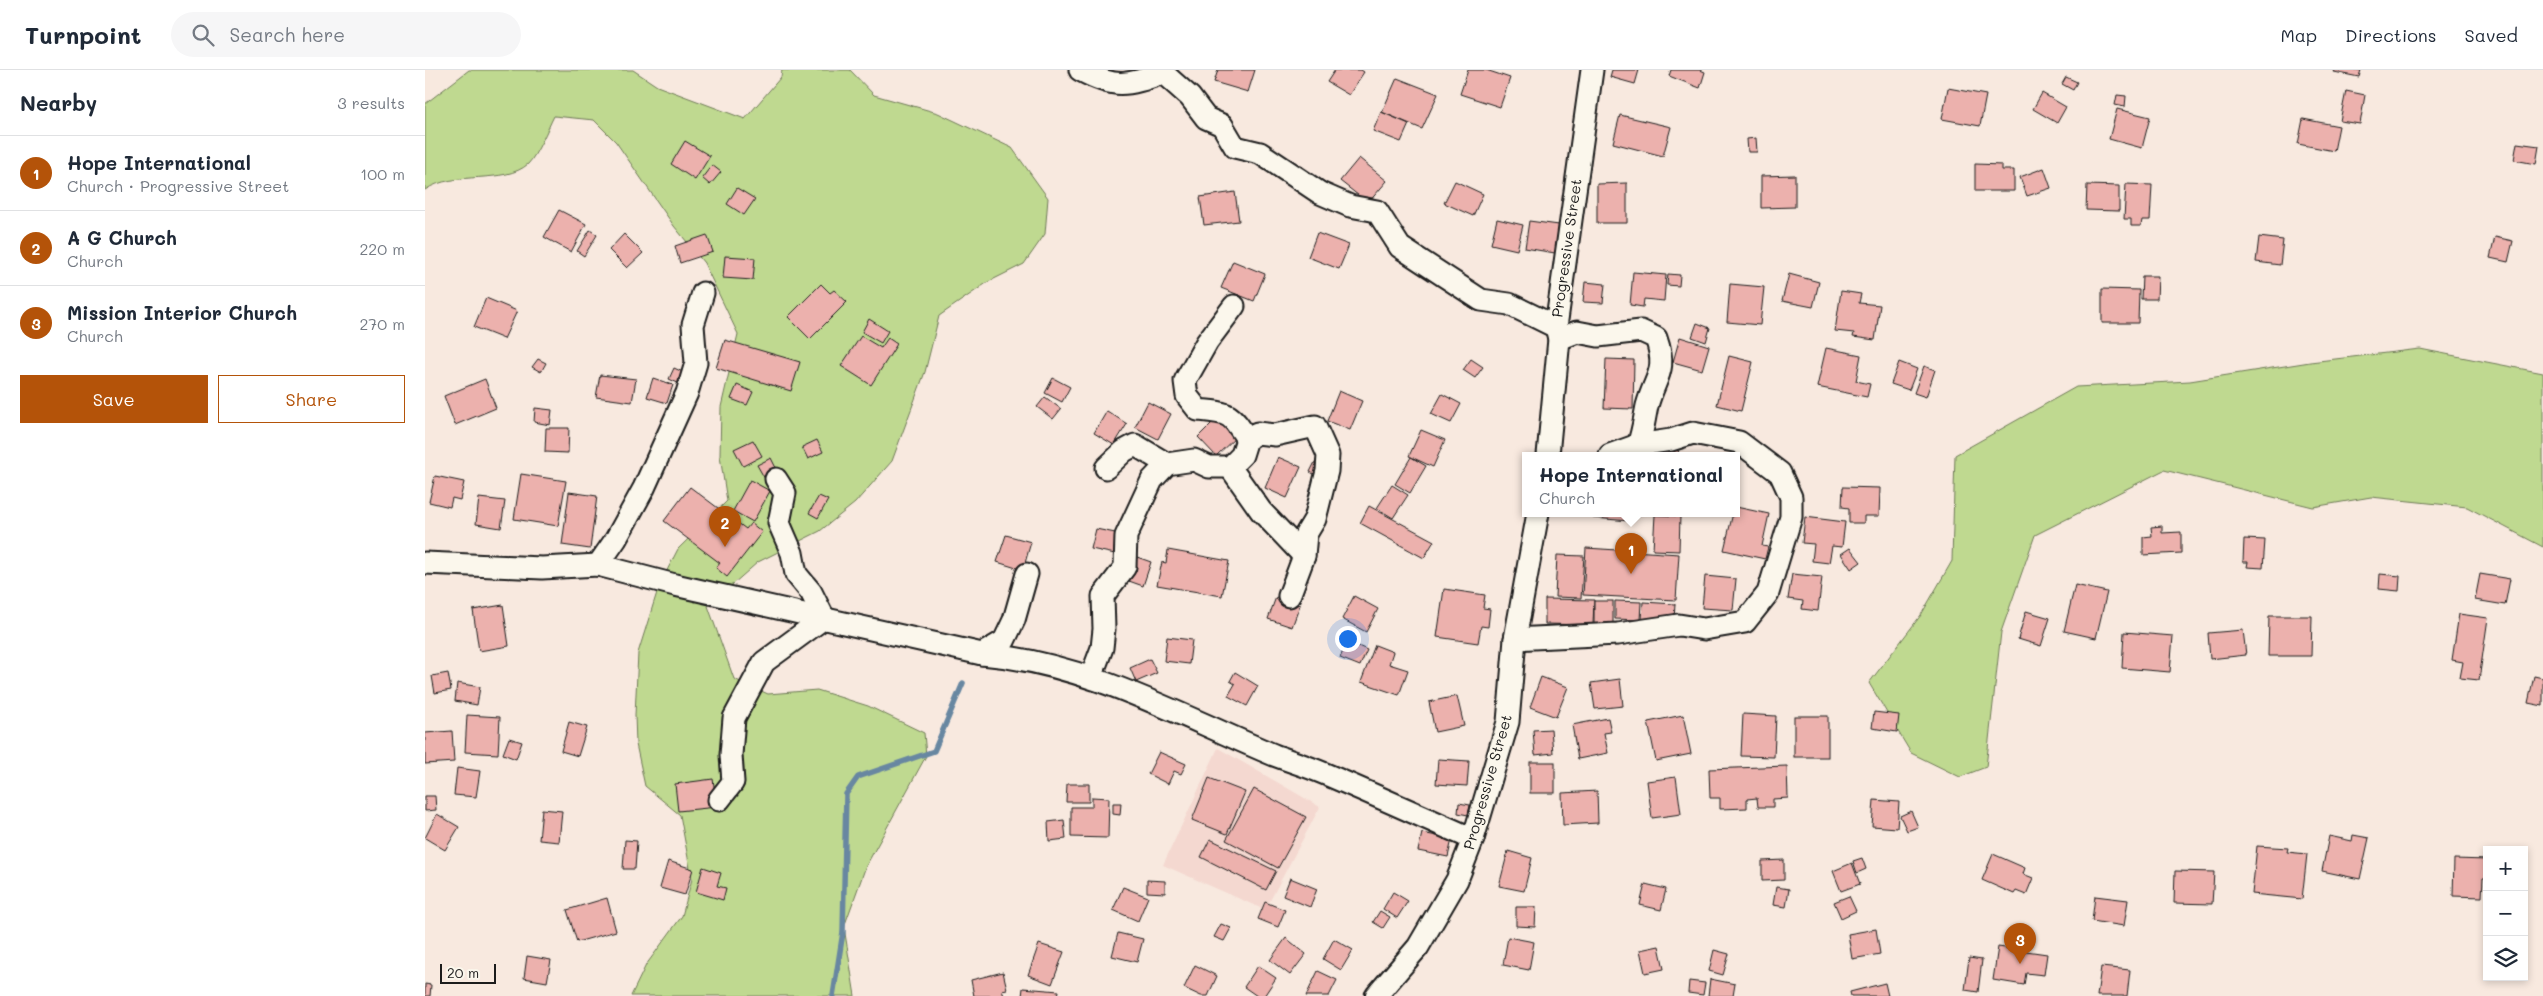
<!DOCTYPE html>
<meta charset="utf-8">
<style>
:root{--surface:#fff;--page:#f6f6f7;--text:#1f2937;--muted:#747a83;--line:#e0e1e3;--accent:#b45309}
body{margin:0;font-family:Mali,sans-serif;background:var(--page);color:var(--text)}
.controls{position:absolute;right:15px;bottom:15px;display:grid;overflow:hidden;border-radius:0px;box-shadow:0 2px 8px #0003}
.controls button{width:45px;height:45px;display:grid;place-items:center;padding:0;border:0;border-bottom:1px solid var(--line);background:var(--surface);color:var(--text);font:25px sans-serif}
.scale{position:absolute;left:15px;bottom:12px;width:56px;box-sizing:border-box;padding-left:5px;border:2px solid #1c1c1c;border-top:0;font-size:14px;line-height:18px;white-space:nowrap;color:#1c1c1c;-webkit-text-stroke:4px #fbf7ec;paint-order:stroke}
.you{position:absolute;left:922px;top:568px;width:18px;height:18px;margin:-12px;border:4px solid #fff;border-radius:50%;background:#1a73e8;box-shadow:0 0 0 8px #1a73e833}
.badge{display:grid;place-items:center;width:32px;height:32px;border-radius:50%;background:var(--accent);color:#fff;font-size:16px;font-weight:700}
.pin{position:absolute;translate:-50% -41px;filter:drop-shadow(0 1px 2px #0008)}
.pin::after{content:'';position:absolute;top:26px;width:18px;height:15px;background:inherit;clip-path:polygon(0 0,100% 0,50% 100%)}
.popup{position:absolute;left:1097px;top:382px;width:218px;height:65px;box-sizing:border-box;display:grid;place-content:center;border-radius:0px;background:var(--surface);filter:drop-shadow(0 1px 4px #0005);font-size:16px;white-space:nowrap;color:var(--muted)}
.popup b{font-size:19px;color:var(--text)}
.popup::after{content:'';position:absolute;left:50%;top:100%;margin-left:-10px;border:10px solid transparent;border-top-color:var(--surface)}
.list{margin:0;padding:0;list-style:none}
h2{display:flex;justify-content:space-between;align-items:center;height:65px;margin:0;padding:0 20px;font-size:21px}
h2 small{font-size:16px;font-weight:400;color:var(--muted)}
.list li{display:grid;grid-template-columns:32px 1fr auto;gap:15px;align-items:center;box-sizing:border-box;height:75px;padding:0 20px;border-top:1px solid var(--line)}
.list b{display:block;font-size:19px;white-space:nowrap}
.list p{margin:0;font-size:16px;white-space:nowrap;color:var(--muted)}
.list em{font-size:16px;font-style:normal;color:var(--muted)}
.actions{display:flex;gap:10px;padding:15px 20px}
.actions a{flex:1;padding:11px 0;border:1px solid var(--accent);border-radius:0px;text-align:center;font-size:18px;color:var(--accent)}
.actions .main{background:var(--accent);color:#fff}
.icon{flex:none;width:28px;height:28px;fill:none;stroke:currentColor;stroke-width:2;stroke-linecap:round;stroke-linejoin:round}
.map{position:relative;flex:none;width:2118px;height:926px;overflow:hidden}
header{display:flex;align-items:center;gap:30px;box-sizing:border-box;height:70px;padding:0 25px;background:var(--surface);border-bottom:1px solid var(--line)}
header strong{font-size:24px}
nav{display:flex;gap:28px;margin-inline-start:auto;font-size:18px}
.search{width:350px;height:45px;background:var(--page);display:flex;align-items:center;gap:12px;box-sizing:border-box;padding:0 18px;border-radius:28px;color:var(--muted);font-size:19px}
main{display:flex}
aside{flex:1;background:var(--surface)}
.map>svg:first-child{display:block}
</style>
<header>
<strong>Turnpoint</strong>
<div class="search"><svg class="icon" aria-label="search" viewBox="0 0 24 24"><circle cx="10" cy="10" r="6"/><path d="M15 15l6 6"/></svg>Search here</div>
<nav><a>Map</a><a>Directions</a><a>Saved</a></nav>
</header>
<main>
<aside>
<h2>Nearby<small>3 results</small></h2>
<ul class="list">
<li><span class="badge">1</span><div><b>Hope International</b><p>Church · Progressive Street</p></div><em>100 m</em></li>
<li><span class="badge">2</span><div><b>A G Church</b><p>Church</p></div><em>220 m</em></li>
<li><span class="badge">3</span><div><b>Mission Interior Church</b><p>Church</p></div><em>270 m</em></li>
</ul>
<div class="actions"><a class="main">Save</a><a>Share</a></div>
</aside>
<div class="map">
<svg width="2118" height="926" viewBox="0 0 2118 926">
<rect width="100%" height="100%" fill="#f8e9df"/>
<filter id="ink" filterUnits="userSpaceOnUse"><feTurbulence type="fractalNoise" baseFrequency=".02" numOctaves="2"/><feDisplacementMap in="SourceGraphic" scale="10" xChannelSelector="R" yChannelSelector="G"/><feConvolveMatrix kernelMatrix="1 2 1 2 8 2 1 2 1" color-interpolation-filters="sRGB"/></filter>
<g filter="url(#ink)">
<!-- built -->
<path fill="#f4d8d0" d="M793 678 895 737 840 840 738 795Z"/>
<!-- green -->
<g fill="#bfd990" stroke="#6e7a56">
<path d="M44 0H208L232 16 320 49 356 7 357 0H425L449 25 513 43 587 78 623 128 620 164 599 194 563 212 514 246 500 302 467 391 430 433 395 461 333 492 283 536 309 609 343 624 392 620 443 636 499 663 501 686 441 796 419 857 430 926H206L221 895 257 846 267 809 255 745 220 716 211 674 210 645 213 583 234 516 253 479 302 431 295 386 296 337 313 264 279 193 249 156 191 72 169 50 129 46C123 58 112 85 103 94 80 115 29 100 0 120V34Z"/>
<path d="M1995 279 2118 303V477L2042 437 1946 427 1888 437 1739 400 1610 465 1576 562 1561 697 1535 707 1486 683 1444 613 1496 545 1527 491 1530 385 1651 317 1765 311 1885 292Z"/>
</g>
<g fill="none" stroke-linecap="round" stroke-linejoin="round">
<!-- stream -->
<path stroke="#6887a1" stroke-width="5.5" d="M408 926 418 862 421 724 433 707 509 681 538 613"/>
</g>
<!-- building -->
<g fill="#ecb1ad" stroke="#1c1c1c">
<path d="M793 0H830L823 22 789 12Z"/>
<path d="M910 0H936L939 2 924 25 902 12Z"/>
<path d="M1043 0H1061L1085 8 1075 37 1035 24Z"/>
<path d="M1187 0H1214L1210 14 1185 7Z"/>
<path d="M1246 0H1275L1280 2 1275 18 1244 6Z"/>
<path d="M1910 0H1936L1934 7 1909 2Z"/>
<path d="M1641 7 1652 12 1648 20 1637 14Z"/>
<path d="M972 8 1013 24 997 59 957 42Z"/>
<path d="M1523 18 1561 25 1555 56 1517 49Z"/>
<path d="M1921 21 1940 25 1935 54 1915 51Z"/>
<path d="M1617 23 1641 37 1632 53 1608 39Z"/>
<path d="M1692 25 1701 26 1700 37 1690 35Z"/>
<path d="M1692 39 1725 47 1717 78 1684 69Z"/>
<path d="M956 42 984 54 976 72 948 61Z"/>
<path d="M1195 45 1246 57 1238 86 1188 73Z"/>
<path d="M1878 49 1914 56 1909 81 1873 74Z"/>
<path d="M1331 68 1332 82H1323L1322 69Z"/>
<path d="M260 71 285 86 270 110 246 94Z"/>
<path d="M2092 73 2114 76 2111 94 2089 90Z"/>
<path d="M934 88 962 111 943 133 915 111Z"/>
<path d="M1550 94 1577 95V100H1589V121H1550Z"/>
<path d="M287 95 296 102 285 115 277 108Z"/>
<path d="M1619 98 1626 118 1602 126 1595 107Z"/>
<path d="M1370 105V137L1336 138V106Z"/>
<path d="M1030 111 1058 124 1048 146 1019 133Z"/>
<path d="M1202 113V153H1172V114Z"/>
<path d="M1701 114 1727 115 1725 150H1717L1716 156H1706V149H1699Z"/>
<path d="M1662 115 1694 116V141L1661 140Z"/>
<path d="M312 118 330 129 319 145 302 134Z"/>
<path d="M810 122 814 151 779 155 775 127Z"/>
<path d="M134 140 161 154 146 182 119 167Z"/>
<path d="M1072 149 1098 155 1092 180 1066 174Z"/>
<path d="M1104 151 1134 155 1130 183 1100 178Z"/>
<path d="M165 160 172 165 159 186 152 181Z"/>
<path d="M892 163 924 175 914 199 883 187Z"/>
<path d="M199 164 218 183 202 198 184 180Z"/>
<path d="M282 165 288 182 255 193 250 176Z"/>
<path d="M1834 167 1858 170 1855 195 1831 192Z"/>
<path d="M2070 167 2088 171 2083 192 2065 188Z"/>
<path d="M300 186 330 188 328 210 298 208Z"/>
<path d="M808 191 840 204 829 231 796 218Z"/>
<path d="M1208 202 1241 205 1239 231 1219 229 1218 237 1205 235Z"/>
<path d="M1243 204 1255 205 1254 216 1242 215Z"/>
<path d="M1364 204 1394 212 1388 237 1357 231Z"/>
<path d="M1717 206H1733L1732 229H1716Z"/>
<path d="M1160 212 1180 214 1178 233 1158 232Z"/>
<path d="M396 214 405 223 409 220 422 232 385 269 363 247Z"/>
<path d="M1305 214 1339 217 1335 255 1302 252Z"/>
<path d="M1677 219 1714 220 1713 253H1677Z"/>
<path d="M1416 221 1436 224 1434 233 1455 235 1450 270 1428 267 1429 263 1410 261Z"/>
<path d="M61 228 92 241 79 269 49 257Z"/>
<path d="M444 249 463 261 456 273 437 262Z"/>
<path d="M1272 253 1285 258 1281 272 1267 267Z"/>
<path d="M436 266 456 278 463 268 472 274 446 315 416 296Z"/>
<path d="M1255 267 1284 276 1277 300 1248 292Z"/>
<path d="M300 270 375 292 366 321 291 298Z"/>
<path d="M1401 278 1436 285 1431 311 1445 314 1442 327 1392 317Z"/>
<path d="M1304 286 1328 292 1316 341 1292 335Z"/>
<path d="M113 289 121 293 116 302 107 297Z"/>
<path d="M1046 289 1058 297 1050 308 1038 300Z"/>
<path d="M1181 289 1209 290 1208 339 1179 338Z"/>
<path d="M1474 292 1492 299 1484 320 1466 314Z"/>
<path d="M1499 296 1510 300 1501 327 1489 323Z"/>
<path d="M249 298 260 303 255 314 244 309Z"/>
<path d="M175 305 211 309 207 332 171 327Z"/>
<path d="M228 308 248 315 242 333 222 327Z"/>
<path d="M628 308 645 317 637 332 620 323Z"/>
<path d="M60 309 71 338 30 355 19 326Z"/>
<path d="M312 315 328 322 322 335 306 329Z"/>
<path d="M914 321 937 331 925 360 902 351Z"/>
<path d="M1017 324 1036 334 1026 353 1006 344Z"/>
<path d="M620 327 636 339 628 349 612 337Z"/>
<path d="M723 332 746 344 733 369 710 357Z"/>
<path d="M110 338 127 340 125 355 109 352Z"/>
<path d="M682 341 702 354 689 375 669 363Z"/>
<path d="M793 347 812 366 791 386 773 367Z"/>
<path d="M121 358H144L143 383 120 382Z"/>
<path d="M996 360 1020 370 1008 397 984 386Z"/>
<path d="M328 370 337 386 318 396 309 379Z"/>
<path d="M392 370 398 382 383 389 377 377Z"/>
<path d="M1225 376H1254L1253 385H1225Z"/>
<path d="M853 387 876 397 862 428 840 418Z"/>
<path d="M986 387 1001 396 985 423 970 414Z"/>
<path d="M346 388 353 402 340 409 332 395Z"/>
<path d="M891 390 901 395 895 407 885 402Z"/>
<path d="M96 404 141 411 133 456 89 449Z"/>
<path d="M10 406 39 412 35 430 27 428 25 437 4 432Z"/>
<path d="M325 410 345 421 328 452 308 441Z"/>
<path d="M967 415 983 425 968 448 952 438Z"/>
<path d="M265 417 321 459 326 453 337 462 302 507 291 498 295 493 239 451Z"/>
<path d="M1418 417 1455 418 1454 446H1439V453H1424V438L1417 437Z"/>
<path d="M144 422 172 426 165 479 137 475Z"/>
<path d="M394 426 403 430 393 448 384 443Z"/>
<path d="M54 428 80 431 76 458 51 454Z"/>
<path d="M944 436 1009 471 999 488 935 453Z"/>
<path d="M1311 437 1344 444 1337 476 1343 477 1340 489 1299 480 1308 443H1311Z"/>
<path d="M1169 443H1206L1205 451 1168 448Z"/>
<path d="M1230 445 1255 446 1254 481 1228 480Z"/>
<path d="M1380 447 1420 452 1417 477 1407 476 1404 493 1387 491 1389 474 1377 473Z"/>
<path d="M1737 456V463L1756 462V483L1718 485V467L1727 466 1726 457Z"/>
<path d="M671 459 695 464 690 484 666 479Z"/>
<path d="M581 465 606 472 598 500 572 492Z"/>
<path d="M1819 469 1840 470 1838 498 1822 497 1823 492H1818Z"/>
<path d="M1161 478 1254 484 1251 530 1158 525Z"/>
<path d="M1425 478 1436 492 1426 499 1416 484Z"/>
<path d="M743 480 804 491 797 526 732 515 737 492 741 493Z"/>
<path d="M1132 485 1159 486 1156 528 1130 527Z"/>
<path d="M712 487 726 492 718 516 704 511Z"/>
<path d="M1367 504 1397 507 1393 541 1377 539 1378 531 1363 529Z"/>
<path d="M1955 504 1975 506 1974 521 1954 519Z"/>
<path d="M2055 504 2085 509 2080 535 2050 530Z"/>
<path d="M1280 506 1311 509 1308 540 1277 538Z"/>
<path d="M1650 515 1682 522 1671 568 1639 561Z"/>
<path d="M1019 519 1060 525 1058 538 1065 539 1063 557 1056 556 1053 573 1012 567Z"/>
<path d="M929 526 953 539 941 562 917 549Z"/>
<path d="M851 527 875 535 867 557 843 549Z"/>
<path d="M1120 529 1169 530 1168 555 1120 554Z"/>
<rect x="1169" y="531" width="19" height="23"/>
<path d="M1190 531 1216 532 1215 550 1190 549Z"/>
<path d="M1218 532 1250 534 1249 550 1217 549Z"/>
<path d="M78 535 84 576 54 581 48 540Z"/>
<path d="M1601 541 1625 548 1616 576 1593 569Z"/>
<path d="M2034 544 2063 548 2054 610 2035 608 2038 592 2027 590Z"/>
<path d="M1844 546H1887L1886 586H1843Z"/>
<path d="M1818 560 1821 585 1785 589 1783 563Z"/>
<path d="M1699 562 1748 566 1745 602 1697 598Z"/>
<path d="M742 567 767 570 764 594 739 591Z"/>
<path d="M922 571 942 580 935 596 915 588Z"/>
<path d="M950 575 968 582 964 594 983 600 974 625 936 612Z"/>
<path d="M725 589 732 603 711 612 705 598Z"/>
<path d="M810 602 833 616 822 636 803 626 810 614 805 611Z"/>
<path d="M23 603 26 620 10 623 7 606Z"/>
<path d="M2109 606 2118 608V636L2103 633Z"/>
<path d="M1116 607 1143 617 1131 647 1105 637Z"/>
<path d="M1195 609 1198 636 1170 639 1166 613Z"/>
<path d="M32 613 55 617 52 635 30 631Z"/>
<path d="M1032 626 1039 656 1010 662 1004 632Z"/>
<path d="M1449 642 1474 645 1472 662 1447 658Z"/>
<path d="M1318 644 1351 646 1349 687 1316 686Z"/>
<path d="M42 645 75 647 73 684 40 682Z"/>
<path d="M1258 645 1266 684 1231 691 1223 652Z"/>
<rect x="1369" y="646" width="34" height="41"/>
<path d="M1183 648 1186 662 1179 663 1183 683 1153 689 1147 655Z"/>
<path d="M144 652 162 657 153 686 136 681Z"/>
<path d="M1126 659 1128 683 1110 685 1108 660Z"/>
<path d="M27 661 29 692 0 694V663Z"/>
<path d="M84 668 97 672 91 689 78 684Z"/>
<path d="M734 682 761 694 756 704 749 701 743 714 723 704Z"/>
<path d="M1013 689 1044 691 1042 716 1011 714Z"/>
<rect x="1105" y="692" width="25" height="31"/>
<path d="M1362 696 1363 728 1348 729V737H1333L1332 728 1322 729V738L1295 739V728H1285L1284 699Z"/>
<path d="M32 698 55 701 51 727 29 725Z"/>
<path d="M1251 707 1256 744 1227 748 1222 711Z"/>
<path d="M784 708 820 722 802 764 767 750Z"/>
<path d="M288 709 292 737 253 741 250 714Z"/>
<path d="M642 714H664V732H641Z"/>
<path d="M829 719 881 747 853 798 801 770Z"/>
<path d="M1172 721 1173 753 1138 755 1137 723Z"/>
<path d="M0 726H10L11 740 0 741Z"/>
<path d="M667 727 684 728 683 768 646 767V737H667Z"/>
<path d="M1449 730 1474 732 1472 758 1447 756Z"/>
<path d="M688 733H696L695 745 688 744Z"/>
<path d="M1034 733 1045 735 1043 745 1033 743Z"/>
<path d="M117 739 137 741 134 772 114 770Z"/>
<path d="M1486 741 1493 757 1482 761 1475 746Z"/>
<path d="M12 744 34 757 20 780 0 768Z"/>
<path d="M639 750 641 769 624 771 623 752Z"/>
<path d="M997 763 1027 769 1023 787 993 781Z"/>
<path d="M1928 765 1944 768 1935 809 1897 801 1904 766 1927 771Z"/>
<path d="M785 769 851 801 841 820 776 787Z"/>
<path d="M200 770 212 771 210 799H198Z"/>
<path d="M1832 776 1863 778 1862 782 1882 784 1877 829 1827 824Z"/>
<path d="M1083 781 1107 788 1099 821 1074 816Z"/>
<path d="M1568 784 1600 798 1598 804 1608 808 1601 825 1591 821 1589 824 1557 810Z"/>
<path d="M1437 788 1441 799 1432 803 1428 791Z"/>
<path d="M2029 789 2062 790V808H2058L2057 827 2028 826Z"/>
<path d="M1359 790V810L1337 811V791Z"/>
<path d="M243 791 268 799 260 825 235 818Z"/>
<path d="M1427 793 1435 814 1416 821 1408 801Z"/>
<path d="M278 797 296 803 292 816 301 818 298 830 271 822Z"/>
<path d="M1750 801 1789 802 1787 834 1749 833Z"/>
<path d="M865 808 892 819 885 837 858 826Z"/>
<path d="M722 810 740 811V823L722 822Z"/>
<path d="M1220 814 1241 819 1236 840 1215 835Z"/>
<path d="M698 817 723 827 713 851 688 840Z"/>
<path d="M1351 817 1364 819 1361 837 1348 835Z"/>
<path d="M968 822 983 831 972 848 958 839Z"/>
<path d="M1424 826 1431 841 1416 848 1409 832Z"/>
<path d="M1670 826 1703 830 1699 856 1667 851Z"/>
<path d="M182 828 191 861 152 872 142 840Z"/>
<path d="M840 832 860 840 853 857 833 849Z"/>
<path d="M1091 837H1111L1110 857 1091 856Z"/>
<path d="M955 841 965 847 958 858 948 852Z"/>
<path d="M796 854 806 858 799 871 789 867Z"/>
<path d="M1451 859 1455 884 1427 889 1423 864Z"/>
<path d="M693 863 718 869 712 892 687 886Z"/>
<path d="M1083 867 1109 872 1104 900 1078 895Z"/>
<path d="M861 868 881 884 865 905 845 890Z"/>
<path d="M909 869 928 880 916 900 898 889Z"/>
<path d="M614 874 639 882 627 914 603 905Z"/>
<path d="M1234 876 1239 899 1220 903 1215 880Z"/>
<path d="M1573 877 1622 884 1619 905 1601 903 1599 915 1568 910Z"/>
<path d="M1289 880 1304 884 1298 905 1284 901Z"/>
<path d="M102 886 126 890 122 912 99 908Z"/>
<path d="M1544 888 1557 890 1553 922 1540 920Z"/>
<path d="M770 895 792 906 783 926H776L759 918Z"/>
<path d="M833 896 851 908 839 926H832L819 917Z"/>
<path d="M1676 897 1705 900 1702 926H1672Z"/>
<path d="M893 901 912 910 904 926H881Z"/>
<path d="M578 902 582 919 577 920 579 926H549L546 910Z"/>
<path d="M1285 909 1310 914 1308 926H1283Z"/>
<path d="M1264 911 1280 913 1278 925 1263 923Z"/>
<path d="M1460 913 1463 926H1426L1425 922Z"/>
<path d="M0 914 6 915 5 926H0Z"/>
<path d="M598 918 634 921 633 926H597Z"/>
</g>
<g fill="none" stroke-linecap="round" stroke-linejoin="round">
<!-- minor casing -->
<g stroke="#1c1c1c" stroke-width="25">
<g id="minor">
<path d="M655 0C690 19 701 16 738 3L765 27 781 48 797 55 810 77 835 83 895 123 925 136 952 141 975 177 1056 230 1084 234 1131 257"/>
<path d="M809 236 782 272 760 311 762 326 773 340C804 343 805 342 822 369"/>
<path d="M1134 269 1152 262 1173 266 1216 261 1231 268C1243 302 1230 306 1222 336 1219 350 1218 362 1213 375"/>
<path d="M1123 385 1134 269 1131 257 1167 0"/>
<path d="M805 397 836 441 879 486"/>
<path d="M681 398 699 381 710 375 742 394"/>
<path d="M0 493 117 498 173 495 250 515 557 584C662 593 753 645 849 685 865 691 882 696 898 703 948 724 998 747 1048 769"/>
<path d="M173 495 191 469 219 418 262 323 271 293 268 255 278 223"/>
<path d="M1090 569 1193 564 1254 555 1279 559 1320 552 1343 523 1366 447V427L1355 403 1314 372 1268 363 1246 370 1213 375 1185 385"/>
<path d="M557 584 579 571 589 550 602 504"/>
<path d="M666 607 677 578 679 559 678 526 700 497 701 466 727 410 742 394 769 390 784 397H805L817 385 822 369 832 363 850 365 890 356 903 385 902 401 890 449 881 464 879 486 864 526"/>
<path d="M294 730 308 712 306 685 309 648 339 592 399 548 386 522 371 504 367 483 354 453 360 423 351 409"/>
<path d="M951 926 993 877 1032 810 1048 769 1083 652 1090 569 1113 443"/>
</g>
</g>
<!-- minor -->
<use href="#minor" stroke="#fbf7ec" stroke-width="21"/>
</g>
</g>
<g text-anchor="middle" stroke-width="4.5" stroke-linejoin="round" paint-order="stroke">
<!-- street labels -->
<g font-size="15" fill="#1c1c1c" stroke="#fbf7ec">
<text transform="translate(1142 178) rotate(-82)" y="5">Progressive Street</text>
<text transform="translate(1063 712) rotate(-74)" y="5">Progressive Street</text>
</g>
</g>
</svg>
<div class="controls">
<button>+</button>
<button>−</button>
<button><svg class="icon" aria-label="layers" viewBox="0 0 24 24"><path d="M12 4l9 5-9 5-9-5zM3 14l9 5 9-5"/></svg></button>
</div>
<div class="scale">20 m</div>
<div class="you"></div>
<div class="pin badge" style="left:1206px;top:504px">1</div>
<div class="popup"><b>Hope International</b>Church</div>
<div class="pin badge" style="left:300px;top:477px">2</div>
<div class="pin badge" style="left:1595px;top:894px">3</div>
</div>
</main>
